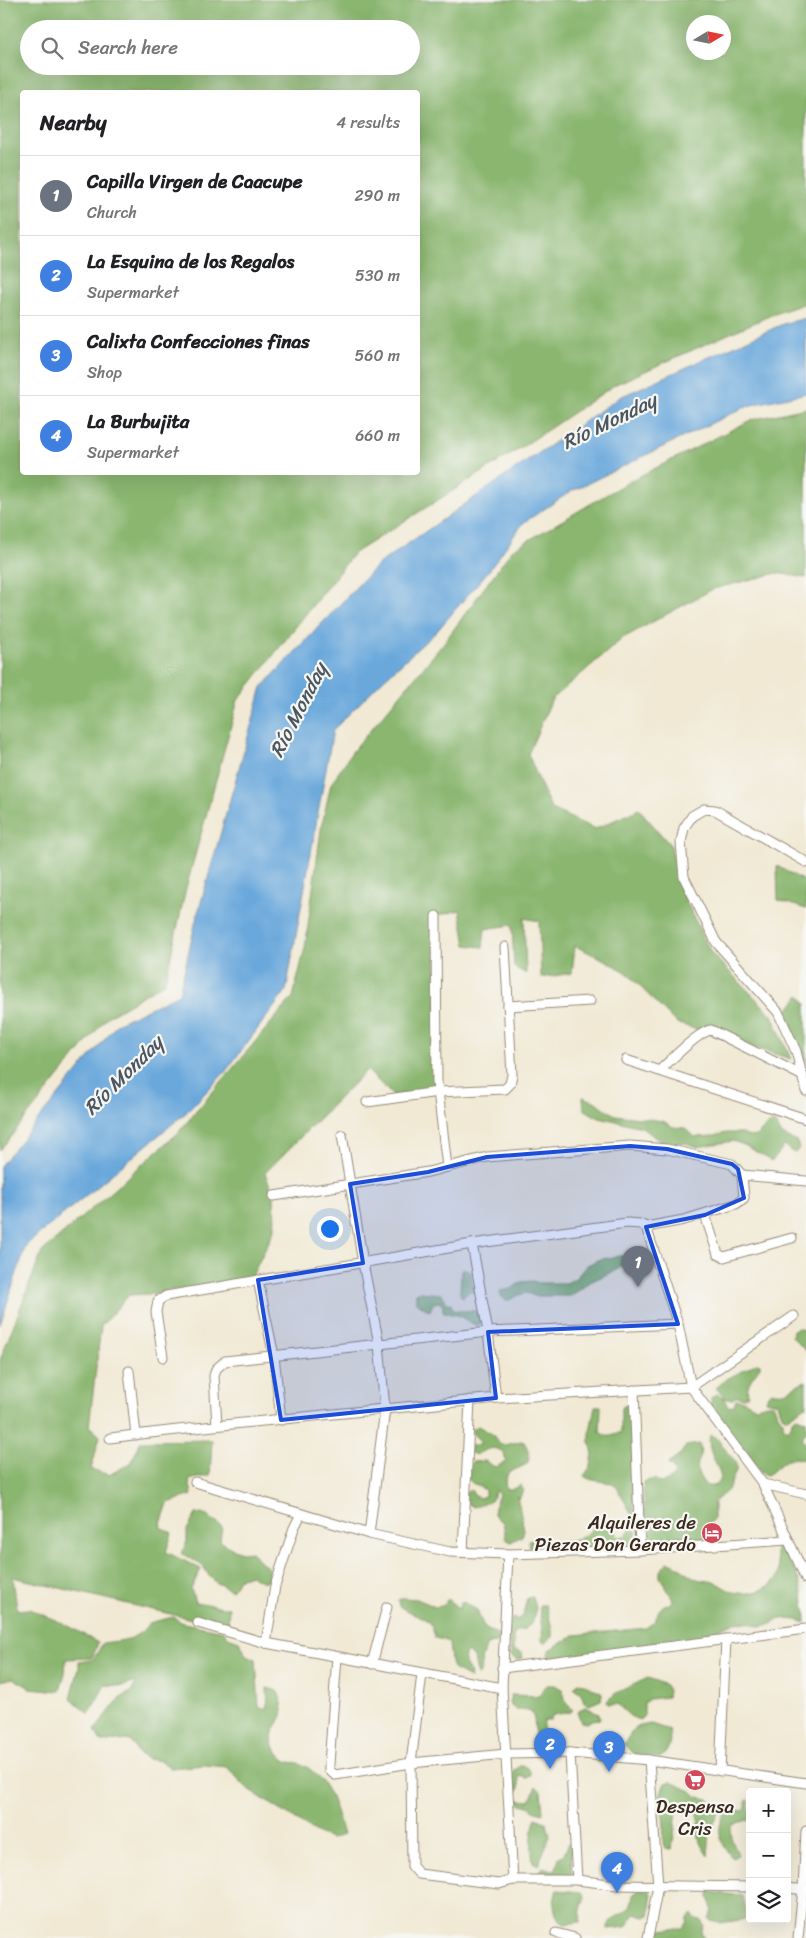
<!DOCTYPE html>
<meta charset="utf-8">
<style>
:root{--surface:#fff;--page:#f2f2f2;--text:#202124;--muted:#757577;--line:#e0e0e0;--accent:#db2777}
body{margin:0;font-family:Sriracha,sans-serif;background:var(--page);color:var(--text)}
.controls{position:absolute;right:15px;bottom:15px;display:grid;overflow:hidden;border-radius:5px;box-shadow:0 5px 20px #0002}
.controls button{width:45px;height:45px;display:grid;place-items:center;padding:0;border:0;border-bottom:1px solid var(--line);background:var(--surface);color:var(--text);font:25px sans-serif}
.compass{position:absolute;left:686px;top:15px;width:45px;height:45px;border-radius:50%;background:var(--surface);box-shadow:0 5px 20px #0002;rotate:80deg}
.you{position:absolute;left:329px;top:1228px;width:18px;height:18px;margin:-12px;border:4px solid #fff;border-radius:50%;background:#1a73e8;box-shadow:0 0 0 8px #1a73e833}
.badge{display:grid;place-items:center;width:32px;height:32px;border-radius:50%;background:var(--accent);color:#fff;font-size:16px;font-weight:700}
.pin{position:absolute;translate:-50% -41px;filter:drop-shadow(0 1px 2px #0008)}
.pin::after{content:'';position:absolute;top:26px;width:18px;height:15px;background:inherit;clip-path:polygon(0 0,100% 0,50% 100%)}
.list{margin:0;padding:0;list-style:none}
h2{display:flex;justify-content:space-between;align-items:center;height:65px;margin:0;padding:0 20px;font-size:21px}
h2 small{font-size:16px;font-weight:400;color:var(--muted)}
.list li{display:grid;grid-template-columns:32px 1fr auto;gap:15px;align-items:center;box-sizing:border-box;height:80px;padding:0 20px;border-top:1px solid var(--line)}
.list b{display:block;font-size:19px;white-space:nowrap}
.list p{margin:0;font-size:16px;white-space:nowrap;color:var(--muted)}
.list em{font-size:16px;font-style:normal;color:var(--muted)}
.icon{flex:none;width:28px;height:28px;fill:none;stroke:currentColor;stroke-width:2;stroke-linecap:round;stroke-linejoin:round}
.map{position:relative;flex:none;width:806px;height:1938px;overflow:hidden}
.search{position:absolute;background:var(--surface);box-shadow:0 5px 20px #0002;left:20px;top:20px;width:400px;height:55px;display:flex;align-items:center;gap:12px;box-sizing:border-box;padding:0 18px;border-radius:28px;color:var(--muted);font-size:19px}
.panel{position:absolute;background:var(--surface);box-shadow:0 5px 20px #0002;left:20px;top:90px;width:400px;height:385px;border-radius:5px}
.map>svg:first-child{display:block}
</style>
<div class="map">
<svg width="806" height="1938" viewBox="0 0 806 1938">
<rect width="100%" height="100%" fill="#f6f6f2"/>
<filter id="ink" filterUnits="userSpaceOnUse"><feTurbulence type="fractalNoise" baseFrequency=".02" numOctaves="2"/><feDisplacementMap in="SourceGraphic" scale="10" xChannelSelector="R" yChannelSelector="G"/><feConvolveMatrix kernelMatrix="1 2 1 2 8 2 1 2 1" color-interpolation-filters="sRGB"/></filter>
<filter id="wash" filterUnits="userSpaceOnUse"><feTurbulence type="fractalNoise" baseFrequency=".0096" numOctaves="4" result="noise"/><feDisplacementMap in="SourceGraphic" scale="20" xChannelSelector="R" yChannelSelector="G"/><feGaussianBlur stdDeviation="1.12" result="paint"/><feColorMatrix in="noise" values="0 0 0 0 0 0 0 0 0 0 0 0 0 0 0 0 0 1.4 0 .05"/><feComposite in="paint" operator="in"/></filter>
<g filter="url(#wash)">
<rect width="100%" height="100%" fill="#f1e9d4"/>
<!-- forest -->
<g fill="#8ab66f" stroke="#627046" fill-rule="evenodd">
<path d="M0 0H806V303L769 316 616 384 519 449 354 553 238 700 186 888 165 982 107 1017 0 1150ZM694 22H724V52H694ZM29 29H411V66H29ZM22 92H418V472H22Z"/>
<path d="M806 408V578L777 573 713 589 623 638 552 699 528 754 551 809 595 829 639 809 671 846 679 887 711 953 772 1015 791 1059 676 1023 626 972 605 960 575 946 572 973 541 978 539 921 524 918 526 974 514 967 512 925 485 929 483 947 466 945 460 910 436 916 438 1092 392 1095 367 1070 265 1173 274 1196 275 1229 251 1278 150 1294 129 1295 101 1326 89 1426 100 1436 91 1469 109 1475 131 1463 141 1441 212 1440 210 1475 189 1480 192 1495 168 1503 160 1527 172 1533 166 1552 201 1569 191 1589 195 1602 229 1608 228 1624 196 1620 13 1577 17 1610 29 1609 67 1625 98 1643 92 1658 66 1659 65 1673 60 1691 30 1688 13 1678 0 1681V1360L42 1252 177 1134 293 997 305 948 321 829 331 784 352 752 443 644 512 550 628 482 751 420Z"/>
<path d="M777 866 806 882V909L778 900Z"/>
<path d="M800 995 806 1004V1065L785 1014Z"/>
<path d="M583 1097 594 1101 615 1115 663 1121 673 1127 685 1128 695 1137 715 1136 726 1133H739L750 1137 756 1136 769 1124 775 1123C783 1139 784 1135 797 1142L799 1148 795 1153 784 1146 772 1161 744 1145 733 1141 697 1147 686 1143H662L642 1127 595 1116 584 1109Z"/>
<path d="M619 1256H625L628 1262 618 1269 590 1282 571 1296H534C524 1289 516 1298 506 1301L501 1296 500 1291 511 1289 521 1282 533 1281 538 1283H567L577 1277 586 1266 597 1260Z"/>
<path d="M463 1268 471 1272 472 1282 478 1294C464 1290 473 1291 462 1297L460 1294 461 1270Z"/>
<path d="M419 1292 441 1294 446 1302 451 1304 453 1310C463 1313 472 1308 482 1313L479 1325C471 1325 467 1319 460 1316 455 1314 449 1314 443 1312V1306L439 1302 433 1303 430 1311C428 1310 417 1303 416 1301V1293Z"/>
<path d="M798 1328 806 1331V1351L792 1337 793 1330Z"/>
<path d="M757 1363 760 1364V1367C754 1376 745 1384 748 1395L743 1398 737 1396 732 1399H726L716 1388 727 1379Z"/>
<path d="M806 1381V1406L787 1418 782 1415 778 1403 766 1400C769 1387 779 1395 787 1391 793 1388 799 1383 806 1381Z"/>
<path d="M717 1394 722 1397 729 1407 734 1405 736 1399 745 1401 756 1407 767 1404H773L779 1416 783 1420V1426L788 1430 791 1426 792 1420 797 1417 806 1421V1431L802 1438 806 1445V1460C802 1460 797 1458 793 1458 783 1459 775 1471 767 1475L761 1473 742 1448 733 1440 724 1424 715 1416 711 1410V1398Z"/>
<path d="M626 1405C635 1435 631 1465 633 1496 634 1510 637 1524 636 1539L632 1544 614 1546H595L572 1552 541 1550 529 1547 528 1541C536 1539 543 1541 552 1542 565 1542 583 1540 592 1529L593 1517 599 1515C607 1520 611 1530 619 1537L625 1536C639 1522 629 1508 620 1494 618 1490 618 1487 614 1485 604 1479 593 1483 584 1476L591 1466 593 1454 590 1442V1431L595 1406H601L600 1432C608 1439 612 1436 621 1432V1408Z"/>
<path d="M478 1426 492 1434 499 1443 505 1445 521 1441 524 1442C528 1448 531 1457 527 1464L508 1473 505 1482 506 1489H513L521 1485 523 1491 519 1499 517 1496 524 1530 522 1536 511 1542 506 1539 503 1522C488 1514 494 1507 499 1495L496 1490 491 1501 474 1507 468 1504 465 1492 471 1490 474 1495 479 1498 485 1496V1490L469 1481 468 1468 472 1462 485 1461 495 1467 506 1462 504 1453C495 1445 485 1449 476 1455L469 1452 471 1446 480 1444V1441L472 1433V1430Z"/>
<path d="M710 1435 716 1437 735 1462 737 1468 728 1490 714 1502V1519L705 1528 707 1543 676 1540 665 1545 647 1547 645 1540 646 1534 643 1482 655 1479 659 1483C667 1482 671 1480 675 1474L673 1468 668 1464 679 1456 686 1446 699 1444C706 1463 687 1462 706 1486 714 1487 717 1485 721 1479 719 1464 706 1452 710 1435Z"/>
<path d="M202 1513 218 1523 222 1527 220 1540C225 1546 243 1555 251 1552L269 1569 270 1575 267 1581H261L251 1575 238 1579 236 1585 231 1590 217 1583 209 1576 203 1566 181 1553 187 1542V1530L196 1514Z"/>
<path d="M776 1545 787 1551C789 1559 793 1565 796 1573 801 1583 806 1611 806 1623L797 1620 779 1618 771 1624 759 1626 747 1622 733 1623 697 1638 660 1642 563 1660 554 1658 548 1655 549 1650 575 1635 646 1628 655 1621 659 1610 664 1605 670 1604 673 1599 660 1577V1571L668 1562C679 1564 685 1573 695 1578 700 1581 708 1580 714 1582 720 1584 725 1589 731 1591 745 1597 772 1591 778 1575 782 1565 773 1555 776 1545Z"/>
<path d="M533 1597 536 1608 532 1623 523 1630 517 1631 513 1636V1650L522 1653 523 1658 517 1660 511 1656C509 1642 506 1630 513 1617L518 1620 523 1616 527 1598Z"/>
<path d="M404 1598 417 1599 435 1607 443 1606 448 1599 459 1609 460 1603 463 1602 477 1610C479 1616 482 1624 486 1629 491 1633 496 1631 500 1637L497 1643C481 1643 488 1650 481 1658 482 1664 483 1672 477 1675L474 1657 467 1652C462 1658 465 1667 471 1672L470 1678 453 1669 451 1661 449 1643 444 1640 435 1638C431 1613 415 1618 399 1606L398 1600Z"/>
<path d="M540 1605H546L552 1629V1638L544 1643 542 1641C544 1626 538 1618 540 1605Z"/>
<path d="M173 1617 183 1623 224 1631 228 1637 239 1641 246 1655 256 1659 259 1708H268L267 1688 278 1691C279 1696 283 1704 283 1710 282 1724 267 1731 274 1746 277 1752 282 1760 289 1762 293 1763 297 1762 301 1764 329 1777 335 1808 343 1835L331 1839 320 1835 249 1790 227 1767 205 1765 171 1768 161 1761 148 1759 137 1752 131 1740 101 1742 95 1730 119 1699 131 1692 137 1682 123 1686 105 1685 89 1714 71 1698 79 1668V1662L93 1660 103 1643C124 1640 136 1641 149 1623Z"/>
<path d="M648 1678 666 1685 668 1691 667 1697 649 1699 644 1703V1715L641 1721 630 1716 617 1704H608L607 1701 616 1693Z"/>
<path d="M578 1683 584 1684 601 1692 602 1694 601 1700 589 1705 584 1702 581 1693 574 1688Z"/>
<path d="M546 1685H555L563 1690 566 1703 573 1710 571 1712 553 1715 550 1720 544 1721C540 1733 549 1737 553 1746L548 1749C524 1744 543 1721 528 1710H516L509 1704 511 1695 537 1696 540 1695Z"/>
<path d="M585 1707 599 1713 600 1719 592 1720 587 1723 581 1722 577 1711Z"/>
<path d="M651 1724 669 1730C671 1740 670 1751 660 1758L632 1753 624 1744 635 1727Z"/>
<path d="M522 1765C527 1768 532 1770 530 1776L527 1778 519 1776V1789L515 1793 512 1791C511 1781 511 1770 522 1765Z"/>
<path d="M671 1782 693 1792 698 1797 709 1799 717 1808 719 1814 710 1831 708 1856C705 1851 700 1845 699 1838 697 1824 704 1808 686 1803L680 1806 677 1811 672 1850 666 1849 663 1844 664 1825 660 1795 665 1783Z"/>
<path d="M536 1786 541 1791 543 1813 534 1810 529 1806 518 1803V1800L530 1801Z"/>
<path d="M749 1800 750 1822 747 1820C743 1822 738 1822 735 1824 724 1830 736 1847 738 1855L732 1858C721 1843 714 1830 726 1813L735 1810 744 1811 746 1808V1801Z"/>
<path d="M536 1818 547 1823 550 1836 538 1865 533 1862C531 1850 531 1829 536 1818Z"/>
<path d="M569 1843 571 1845 572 1874 568 1878C557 1878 547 1880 539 1871L542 1867 553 1870 556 1869 559 1857 564 1854Z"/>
<path d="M640 1889 649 1890C654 1898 651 1906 649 1915L644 1917 635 1914 626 1927 608 1929V1926C617 1911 631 1916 633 1895Z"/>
<path d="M557 1890 582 1892 585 1897 581 1909 580 1922 564 1924C552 1915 553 1902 557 1890Z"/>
<path d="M710 1892 743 1896 746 1909V1919L720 1923 711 1921 709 1919 712 1910 709 1895Z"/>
<path d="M692 1914 696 1919 701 1920 704 1926 701 1932 704 1938H663L659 1936V1930L682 1928 687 1924 688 1918Z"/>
</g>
<!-- water -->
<path fill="#6aa8dc" stroke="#52697d" d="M806 318V393L747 406 570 492 523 523 490 569 437 631 385 678 333 730 286 991 226 1071 188 1111 26 1245 0 1325V1166L118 1023 179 994 196 920 262 687 377 565 620 397 783 324Z"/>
</g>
<g filter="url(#ink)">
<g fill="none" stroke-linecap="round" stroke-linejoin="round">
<!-- minor casing -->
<g stroke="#968a79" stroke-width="11">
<g id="minor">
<path d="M806 862 715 810 704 809 692 816 684 828 681 842 684 877 716 942 778 1012 796 1051 806 1091"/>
<path d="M436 916 437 1082 447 1167"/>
<path d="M508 1006 590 1001"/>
<path d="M626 1060 806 1119"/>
<path d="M660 1070C670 1061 699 1031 711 1030L803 1076"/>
<path d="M367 1102 438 1092 505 1089 510 1084 512 1075 505 947"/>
<path d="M342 1135 363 1263 379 1344 385 1409 369 1534"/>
<path d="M742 1175 806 1181"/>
<path d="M705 1215 718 1254 724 1257 792 1238"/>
<path d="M646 1227 678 1324 691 1387 763 1484 806 1579"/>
<path d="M258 1280 274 1356 281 1420"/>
<path d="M678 1324 488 1332 496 1398 691 1387 794 1316"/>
<path d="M163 1357 156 1312 158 1301 166 1296 472 1244 627 1223 640 1224 646 1227 684 1220 736 1204 744 1198 742 1175 732 1164 667 1149 630 1146 487 1157 428 1172 274 1196"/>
<path d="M129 1371 136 1435"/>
<path d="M634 1390 640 1550"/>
<path d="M217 1425 214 1376 216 1369 225 1361 488 1332 472 1244"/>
<path d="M110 1438C238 1422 367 1411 496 1398"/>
<path d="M195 1482 369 1534 450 1552 508 1554 640 1550 788 1540"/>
<path d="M763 1484 806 1494"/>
<path d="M463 1552 470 1400"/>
<path d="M508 1554 502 1688 513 1880"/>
<path d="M198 1623 266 1643 502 1688"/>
<path d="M266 1643 275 1586 294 1528 301 1514"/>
<path d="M337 1657 329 1764V1770L335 1775 411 1763 506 1754 570 1753 649 1760 806 1783"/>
<path d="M372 1664 387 1607"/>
<path d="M502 1668 806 1629"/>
<path d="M422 1674 411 1763 412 1866 419 1874 499 1884 513 1880H577L617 1885 750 1887"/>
<path d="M570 1753 577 1880"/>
<path d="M720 1771 726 1639"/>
<path d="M787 1888 806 1890"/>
<path d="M556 1933 575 1938"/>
<path d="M648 1938 658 1886 649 1760"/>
<path d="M798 1938 803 1888 806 1831"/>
</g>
</g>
<!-- minor -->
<use href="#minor" stroke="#fff" stroke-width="9"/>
</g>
</g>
<!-- marked area -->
<path fill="#1d4ed8" fill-opacity="0.2" stroke="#1d4ed8" stroke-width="4" stroke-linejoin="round" d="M630 1146 667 1149 732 1164 738 1169 744 1198 705 1215 646 1227 678 1324 488 1332 496 1398 281 1420 258 1280 363 1263 350 1184 428 1172 487 1157Z"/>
<!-- icons -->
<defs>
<g id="hotel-disc" transform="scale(1.125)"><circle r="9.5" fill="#d1495b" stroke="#f6f6f2"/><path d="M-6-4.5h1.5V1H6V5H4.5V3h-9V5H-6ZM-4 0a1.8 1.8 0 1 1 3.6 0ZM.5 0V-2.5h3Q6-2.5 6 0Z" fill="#fff"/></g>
<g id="supermarket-disc" transform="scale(1.125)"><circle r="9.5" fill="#d1495b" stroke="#f6f6f2"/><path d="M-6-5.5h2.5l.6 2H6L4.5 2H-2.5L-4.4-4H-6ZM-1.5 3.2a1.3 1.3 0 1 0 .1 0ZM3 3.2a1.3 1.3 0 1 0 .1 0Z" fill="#fff"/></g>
</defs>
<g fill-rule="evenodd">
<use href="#hotel-disc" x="712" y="1533"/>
<use href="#supermarket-disc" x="695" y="1780"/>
</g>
<g text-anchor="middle" stroke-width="4.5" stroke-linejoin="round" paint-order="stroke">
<!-- poi labels -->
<g font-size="19" fill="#3b2a1e" stroke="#f6f6f2" text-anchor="end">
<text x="696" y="1529">Alquileres de<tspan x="696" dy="22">Piezas Don Gerardo</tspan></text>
<text x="695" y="1813" text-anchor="middle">Despensa<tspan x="695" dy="22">Cris</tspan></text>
</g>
<!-- water labels -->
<g font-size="20" font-style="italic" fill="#4b5660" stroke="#f6f6f2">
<text transform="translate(609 421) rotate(-26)" y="7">Río Monday</text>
<text transform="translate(298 710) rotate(-63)" y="7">Río Monday</text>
<text transform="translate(123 1075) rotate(-45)" y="7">Río Monday</text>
</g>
</g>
</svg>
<div class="controls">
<button>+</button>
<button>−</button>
<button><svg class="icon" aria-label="layers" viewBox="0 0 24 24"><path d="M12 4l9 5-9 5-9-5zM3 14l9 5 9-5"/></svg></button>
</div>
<svg class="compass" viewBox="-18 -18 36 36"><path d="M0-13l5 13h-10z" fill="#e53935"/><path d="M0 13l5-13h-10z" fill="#757577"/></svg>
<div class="you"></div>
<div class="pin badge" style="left:638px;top:1287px;background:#6b7280">1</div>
<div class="pin badge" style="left:550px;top:1769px;background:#3f7fe0">2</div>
<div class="pin badge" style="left:609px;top:1772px;background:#3f7fe0">3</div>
<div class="pin badge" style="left:617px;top:1893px;background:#3f7fe0">4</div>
<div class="search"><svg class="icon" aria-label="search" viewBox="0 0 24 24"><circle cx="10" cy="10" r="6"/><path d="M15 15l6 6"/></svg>Search here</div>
<section class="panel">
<h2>Nearby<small>4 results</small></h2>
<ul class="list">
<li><span class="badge" style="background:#6b7280">1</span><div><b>Capilla Virgen de Caacupe</b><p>Church</p></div><em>290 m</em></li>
<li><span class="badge" style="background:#3f7fe0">2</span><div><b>La Esquina de los Regalos</b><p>Supermarket</p></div><em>530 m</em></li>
<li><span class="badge" style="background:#3f7fe0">3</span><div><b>Calixta Confecciones finas</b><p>Shop</p></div><em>560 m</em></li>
<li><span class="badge" style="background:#3f7fe0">4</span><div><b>La Burbujita</b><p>Supermarket</p></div><em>660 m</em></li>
</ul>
</section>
</div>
